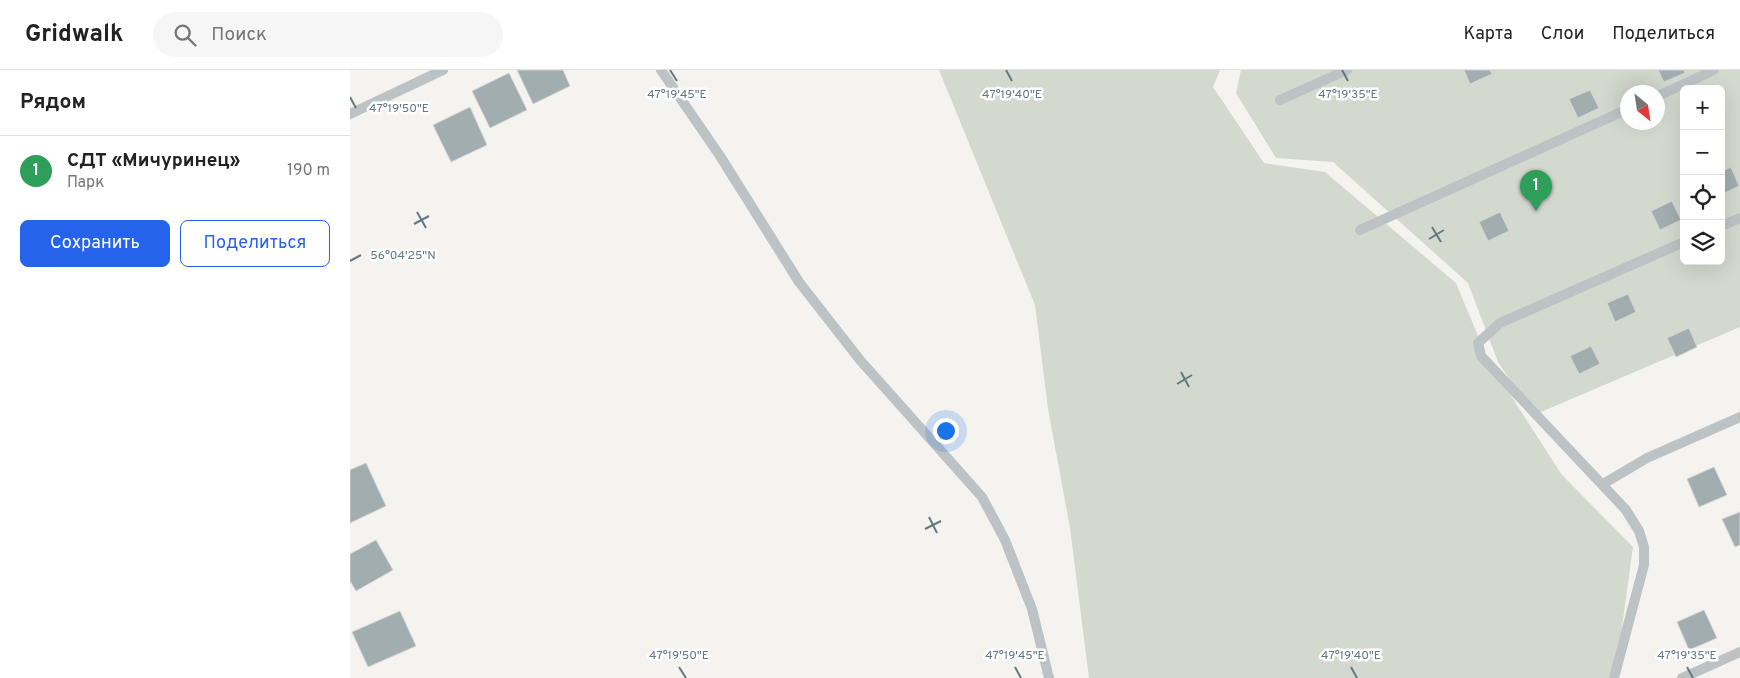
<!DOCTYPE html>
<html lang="ru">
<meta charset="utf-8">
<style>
:root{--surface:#fff;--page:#f6f6f6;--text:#222;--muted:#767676;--line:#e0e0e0;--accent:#2563eb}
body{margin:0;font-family:Overpass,sans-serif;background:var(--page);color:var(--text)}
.controls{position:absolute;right:15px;top:15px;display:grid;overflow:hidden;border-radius:8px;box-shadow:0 5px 20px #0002}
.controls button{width:45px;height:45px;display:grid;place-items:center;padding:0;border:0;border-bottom:1px solid var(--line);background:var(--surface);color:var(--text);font:25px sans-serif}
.compass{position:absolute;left:1270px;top:15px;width:45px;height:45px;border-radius:50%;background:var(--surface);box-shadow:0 5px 20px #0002;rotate:150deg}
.you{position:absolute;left:595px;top:360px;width:18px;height:18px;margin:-12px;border:4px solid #fff;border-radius:50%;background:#1a73e8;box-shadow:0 0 0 8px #1a73e833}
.badge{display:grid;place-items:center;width:32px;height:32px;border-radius:50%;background:var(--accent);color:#fff;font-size:16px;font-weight:700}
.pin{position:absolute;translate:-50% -41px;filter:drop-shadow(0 1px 2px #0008)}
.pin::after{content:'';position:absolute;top:26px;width:18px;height:15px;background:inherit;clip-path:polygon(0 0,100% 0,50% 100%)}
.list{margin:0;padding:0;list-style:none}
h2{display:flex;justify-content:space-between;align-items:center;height:65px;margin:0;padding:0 20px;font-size:21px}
h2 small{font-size:16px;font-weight:400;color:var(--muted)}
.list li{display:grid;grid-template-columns:32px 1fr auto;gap:15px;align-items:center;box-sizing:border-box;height:70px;padding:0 20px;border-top:1px solid var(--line)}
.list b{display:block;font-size:19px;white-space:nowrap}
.list p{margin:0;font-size:16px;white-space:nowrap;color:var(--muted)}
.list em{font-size:16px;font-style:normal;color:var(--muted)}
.actions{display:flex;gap:10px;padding:15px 20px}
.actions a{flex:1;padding:11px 0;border:1px solid var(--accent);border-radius:8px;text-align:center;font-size:18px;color:var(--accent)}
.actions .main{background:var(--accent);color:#fff}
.icon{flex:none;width:28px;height:28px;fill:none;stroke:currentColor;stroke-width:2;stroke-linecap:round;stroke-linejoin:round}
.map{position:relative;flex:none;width:1390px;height:608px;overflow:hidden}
header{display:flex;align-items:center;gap:30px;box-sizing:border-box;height:70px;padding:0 25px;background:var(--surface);border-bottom:1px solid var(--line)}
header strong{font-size:24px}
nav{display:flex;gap:28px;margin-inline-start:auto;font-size:18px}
.search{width:350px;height:45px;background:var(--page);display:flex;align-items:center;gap:12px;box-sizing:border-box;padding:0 18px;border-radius:28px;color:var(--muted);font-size:19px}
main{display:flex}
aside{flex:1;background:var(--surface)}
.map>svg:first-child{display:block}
</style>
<header>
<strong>Gridwalk</strong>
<div class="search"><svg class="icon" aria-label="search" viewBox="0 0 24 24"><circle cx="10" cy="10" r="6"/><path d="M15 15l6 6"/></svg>Поиск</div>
<nav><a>Карта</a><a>Слои</a><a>Поделиться</a></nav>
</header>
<main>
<aside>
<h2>Рядом<small></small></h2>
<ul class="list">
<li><span class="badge" style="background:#2e9e5b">1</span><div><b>СДТ «Мичуринец»</b><p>Парк</p></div><em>190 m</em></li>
</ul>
<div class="actions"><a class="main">Сохранить</a><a>Поделиться</a></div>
</aside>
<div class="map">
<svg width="1390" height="608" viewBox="0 0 1390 608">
<rect width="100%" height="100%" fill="#f4f3ef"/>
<!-- green -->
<g fill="#d4d9cf" fill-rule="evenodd">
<path d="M589 0H870L863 17 914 93 975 102 1106 213 1138 290 1212 405 1283 477 1265 608H739L720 458 698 339 685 235Z"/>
<path d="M891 0H1390V257L1184 345 1148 292 1118 213 983 92 926 88 886 23ZM1334 19H1371V191H1334ZM1278 22H1308V52H1278Z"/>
</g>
<!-- building -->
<g fill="#a1adaf" stroke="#d5d4d2">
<path d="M167 0H213L220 16 183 34Z"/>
<path d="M1114 0H1140L1142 4 1120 14Z"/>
<path d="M1308 0H1334L1335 3 1314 12Z"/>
<path d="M159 3 177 40 140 58 122 21Z"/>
<path d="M1240 20 1249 38 1228 48 1219 29Z"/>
<path d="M120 37 137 75 101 92 83 55Z"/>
<path d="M1381 97 1389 116 1371 125V102Z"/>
<path d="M1322 131 1331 150 1310 160 1301 141Z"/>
<path d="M1150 142 1159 161 1138 171 1129 152Z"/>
<path d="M1278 224 1286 242 1265 252 1257 233Z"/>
<path d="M1339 258 1347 277 1326 287 1317 268Z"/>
<path d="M1241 276 1250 294 1229 304 1220 286Z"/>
<path d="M16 393 36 436 0 453V400Z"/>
<path d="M1364 397 1377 425 1349 437 1337 409Z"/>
<path d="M1390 442V475L1385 477 1372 449Z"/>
<path d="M26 470 43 500 6 521 0 511V484Z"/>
<path d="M1354 540 1367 568 1339 580 1327 552Z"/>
<path d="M50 541 66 576 18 597 2 562Z"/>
</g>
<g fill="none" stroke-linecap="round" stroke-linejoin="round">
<!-- lane -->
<g stroke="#bdc2c4" stroke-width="10">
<path d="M311 0 370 86 449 212 510 290 632 427 655 470 682 539 699 608"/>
<path d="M1308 26 1364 0"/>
<path d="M930 30 997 0"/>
<path d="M0 44 93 0"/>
<path d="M1371 156 1390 148"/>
<path d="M1010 160 1278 39"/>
<path d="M1253 414 1297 388 1390 347"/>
<path d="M1264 608 1294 495V477L1289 461 1276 440 1131 286 1128 273 1150 253 1334 172"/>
<path d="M1332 608 1390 582"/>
</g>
</g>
<!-- ticks -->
<path fill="none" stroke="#637981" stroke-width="2" d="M320 0 327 11M656 0 662 11M992 0 998 11M0 27 6 38M67 142 76 158M64 154 79 146M1082 157 1091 172M1079 169 1094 160M0 191 11 185M831 302 839 317M827 314 842 305M579 447 587 463M575 459 591 451M329 597 336 608M665 597 671 608M1001 597 1007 608M1337 597 1343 608"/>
<g font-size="12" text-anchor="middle" fill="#637981" stroke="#fff" stroke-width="5" stroke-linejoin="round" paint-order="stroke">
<text x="327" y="28">47°19'45"E</text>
<text x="662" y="28">47°19'40"E</text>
<text x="998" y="28">47°19'35"E</text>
<text x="49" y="42">47°19'50"E</text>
<text x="53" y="189">56°04'25"N</text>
<text x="329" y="589">47°19'50"E</text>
<text x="665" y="589">47°19'45"E</text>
<text x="1001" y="589">47°19'40"E</text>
<text x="1337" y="589">47°19'35"E</text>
</g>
</svg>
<div class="controls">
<button>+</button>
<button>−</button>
<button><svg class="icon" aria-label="locate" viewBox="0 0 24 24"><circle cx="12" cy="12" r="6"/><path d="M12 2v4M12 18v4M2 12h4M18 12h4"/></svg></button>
<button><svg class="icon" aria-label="layers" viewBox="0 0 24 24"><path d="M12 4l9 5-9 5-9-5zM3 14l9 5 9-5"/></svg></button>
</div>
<svg class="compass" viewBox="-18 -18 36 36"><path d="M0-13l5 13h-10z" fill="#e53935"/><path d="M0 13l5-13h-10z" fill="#767676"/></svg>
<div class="you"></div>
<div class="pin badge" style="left:1186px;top:141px;background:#2e9e5b">1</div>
</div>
</main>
